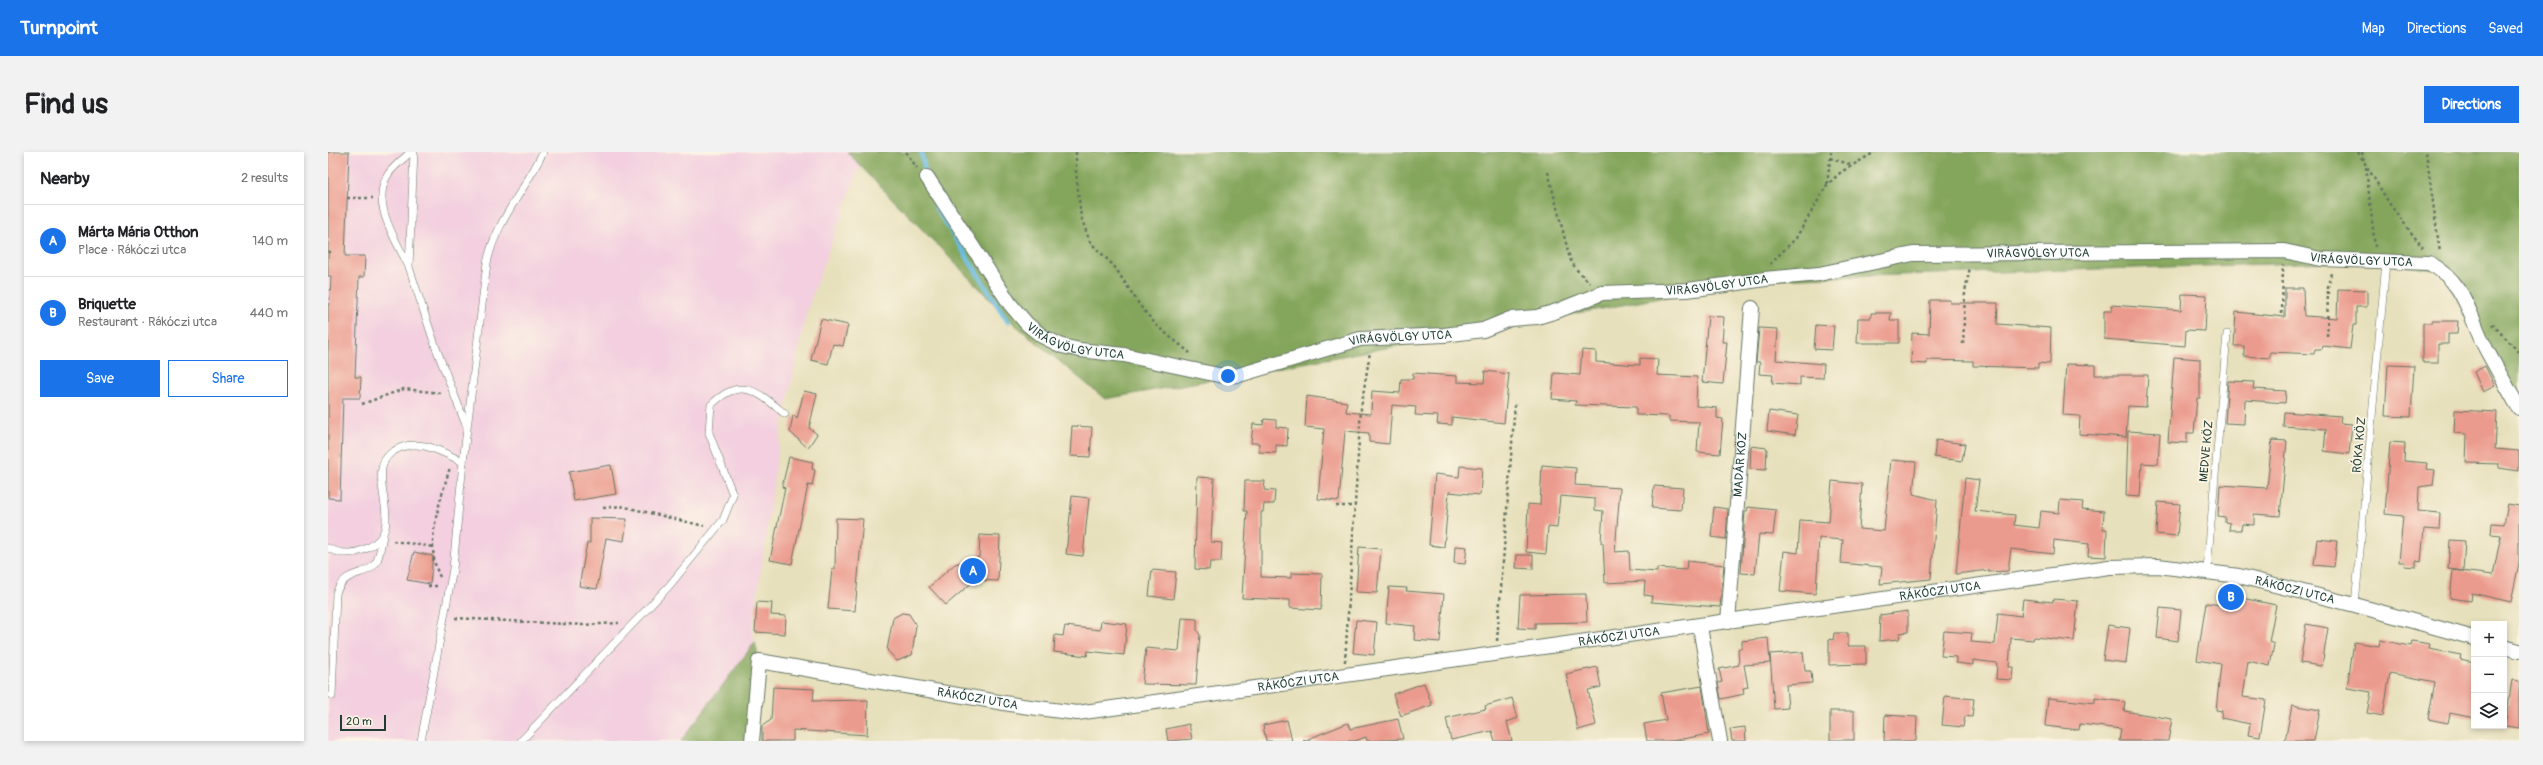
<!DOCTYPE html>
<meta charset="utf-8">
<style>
:root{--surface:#fff;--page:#f2f2f2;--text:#202124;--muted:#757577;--line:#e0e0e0;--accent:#1a73e8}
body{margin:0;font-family:Pangolin,sans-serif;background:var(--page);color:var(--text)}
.controls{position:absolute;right:12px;bottom:12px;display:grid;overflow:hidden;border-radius:0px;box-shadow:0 2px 6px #0003}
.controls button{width:36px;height:36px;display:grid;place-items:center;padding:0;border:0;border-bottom:1px solid var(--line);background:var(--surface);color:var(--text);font:20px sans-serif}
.scale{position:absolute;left:12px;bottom:10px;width:46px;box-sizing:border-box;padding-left:4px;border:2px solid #1f3d34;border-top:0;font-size:11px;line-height:14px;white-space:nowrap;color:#1f3d34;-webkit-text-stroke:3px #fcf5e5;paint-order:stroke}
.you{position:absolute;left:900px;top:224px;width:14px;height:14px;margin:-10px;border:3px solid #fff;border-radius:50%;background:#1a73e8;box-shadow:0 0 0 6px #1a73e833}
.badge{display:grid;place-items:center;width:26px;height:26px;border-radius:50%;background:var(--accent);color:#fff;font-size:13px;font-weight:700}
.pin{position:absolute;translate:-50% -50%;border:2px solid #fff;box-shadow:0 1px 4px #0006}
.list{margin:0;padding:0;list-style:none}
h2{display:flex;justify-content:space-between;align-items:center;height:52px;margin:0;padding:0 16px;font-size:17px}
h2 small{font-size:13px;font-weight:400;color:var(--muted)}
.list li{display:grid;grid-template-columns:26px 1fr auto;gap:12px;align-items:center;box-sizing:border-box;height:72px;padding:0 16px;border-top:1px solid var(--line)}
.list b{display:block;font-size:15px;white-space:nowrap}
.list p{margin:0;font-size:13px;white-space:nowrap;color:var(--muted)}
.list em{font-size:13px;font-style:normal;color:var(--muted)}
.actions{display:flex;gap:8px;padding:12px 16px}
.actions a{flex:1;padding:9px 0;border:1px solid var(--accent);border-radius:0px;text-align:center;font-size:14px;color:var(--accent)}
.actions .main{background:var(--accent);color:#fff}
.icon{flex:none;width:22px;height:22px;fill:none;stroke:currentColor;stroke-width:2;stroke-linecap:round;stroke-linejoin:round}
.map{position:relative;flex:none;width:2191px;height:589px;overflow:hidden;border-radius:0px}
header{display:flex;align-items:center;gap:24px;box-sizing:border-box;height:56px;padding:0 20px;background:var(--accent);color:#fff}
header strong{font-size:19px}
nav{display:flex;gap:22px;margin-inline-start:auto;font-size:14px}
.intro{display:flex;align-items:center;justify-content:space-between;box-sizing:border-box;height:96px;padding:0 24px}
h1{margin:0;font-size:28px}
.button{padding:10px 18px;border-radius:0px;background:var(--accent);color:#fff;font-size:14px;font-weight:700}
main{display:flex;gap:24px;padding:0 24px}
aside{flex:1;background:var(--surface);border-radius:0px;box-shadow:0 2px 6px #0003}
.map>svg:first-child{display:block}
</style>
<header>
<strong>Turnpoint</strong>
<nav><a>Map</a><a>Directions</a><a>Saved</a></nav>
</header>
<div class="intro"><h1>Find us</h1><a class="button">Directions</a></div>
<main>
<aside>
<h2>Nearby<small>2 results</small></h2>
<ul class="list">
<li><span class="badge">A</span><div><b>Márta Mária Otthon</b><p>Place · Rákóczi utca</p></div><em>140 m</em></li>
<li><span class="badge">B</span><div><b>Briquette</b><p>Restaurant · Rákóczi utca</p></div><em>440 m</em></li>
</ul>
<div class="actions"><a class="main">Save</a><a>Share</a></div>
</aside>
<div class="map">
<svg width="2191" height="589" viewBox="0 0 2191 589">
<rect width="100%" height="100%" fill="#fcf5e5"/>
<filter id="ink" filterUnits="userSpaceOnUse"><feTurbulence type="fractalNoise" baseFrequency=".025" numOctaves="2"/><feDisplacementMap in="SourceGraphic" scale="8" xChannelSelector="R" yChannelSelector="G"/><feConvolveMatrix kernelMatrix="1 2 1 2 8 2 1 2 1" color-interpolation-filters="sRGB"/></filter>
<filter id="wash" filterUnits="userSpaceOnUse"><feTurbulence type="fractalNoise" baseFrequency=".012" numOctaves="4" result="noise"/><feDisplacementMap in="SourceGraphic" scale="16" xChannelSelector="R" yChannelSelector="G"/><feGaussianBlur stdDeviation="0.9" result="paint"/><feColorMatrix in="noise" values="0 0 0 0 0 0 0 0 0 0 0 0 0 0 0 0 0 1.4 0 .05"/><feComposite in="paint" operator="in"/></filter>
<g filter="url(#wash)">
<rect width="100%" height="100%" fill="#e7e0bc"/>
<!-- built -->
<path fill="#f3cfdf" d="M0 0H519L532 13 479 158 453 279 424 479 427 490 353 589H0Z"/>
<!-- forest -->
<g fill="#84a65b" stroke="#527248">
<path d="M519 0H2191V256L2114 118 2044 109 1437 127 777 247 685 171Z"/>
<path d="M427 490 431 509 424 589H353Z"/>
</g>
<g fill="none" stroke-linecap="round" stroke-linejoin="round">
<!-- stream -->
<g stroke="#67bee4" stroke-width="4.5">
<path d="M593 0 598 24"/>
<path d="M604 42 608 56 680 170"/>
</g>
</g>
<g id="blocks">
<!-- building -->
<g fill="#eb9b8e">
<path d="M0 0H21L17 104H37L36 125H31L27 225H33L32 246H15L12 347 0 346V154L2 148 3 124H0Z"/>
<path d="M1957 136H1975L1976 164 2009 166 2010 137 2039 138V155H2028V173H2025L2022 197 1995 194 1994 197H1987L1986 202 1942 200V206L1916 204V194H1906L1908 160 1957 165Z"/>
<path d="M1854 142 1879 143 1877 179 1858 178 1857 194 1776 187V159H1784L1783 153 1853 158Z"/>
<path d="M1602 148H1622V151H1670L1669 172 1723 176 1722 212 1710 211V216L1645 214V209L1599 208V212L1583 211 1584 181 1601 182Z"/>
<path d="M1543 161H1563L1562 168H1571V191H1529L1530 166H1543Z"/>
<path d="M1380 164 1396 165 1394 190H1399L1395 232 1374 230Z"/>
<path d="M493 167 520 173 515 194 505 192 500 212 483 208Z"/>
<path d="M2104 169H2130L2129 182H2120V192H2110V211H2095V171H2104Z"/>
<path d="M1488 173 1506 174 1504 198 1486 197Z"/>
<path d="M1431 176 1450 177 1448 208 1496 212 1495 226 1472 225V233L1444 231 1445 223 1431 222 1432 210H1428Z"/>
<path d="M1254 198 1268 199V210L1312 213V206L1330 207 1329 223 1369 225 1368 254 1389 256V266L1395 267 1392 302 1369 300 1371 270 1341 269V264L1308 263V255L1247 253 1248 249 1224 247 1226 221 1252 223Z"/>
<path d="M1846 205 1872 207V246H1869L1866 281H1859V291L1840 290Z"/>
<path d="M1738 212 1767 213V223H1820L1818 255 1800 254 1798 285 1751 282 1752 264 1735 263Z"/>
<path d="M2060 213 2086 214 2083 265 2057 264Z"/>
<path d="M2157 214 2167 234 2155 240 2146 220Z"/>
<path d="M1157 219 1181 222 1176 271 1124 265V273L1109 272 1110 264 1087 263 1088 255 1064 253 1061 292 1041 290V281L1017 279 1011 349 990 347 996 277 977 275 979 244 1019 250 1018 260 1043 262 1044 239 1072 241 1073 227H1085V221L1129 224V230L1156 231Z"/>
<path d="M1900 229 1926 230 1925 237 1958 239 1957 251 1917 248 1916 272 1897 271Z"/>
<path d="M476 239 489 242 481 276 489 282 480 296 462 280 465 263 469 267Z"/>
<path d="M2127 258 2169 260 2167 297 2191 299V319L2171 316V312L2138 311 2139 282 2126 281Z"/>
<path d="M1441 259 1470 263 1467 283 1439 279Z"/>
<path d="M1956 260 2013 264 2012 271 2024 272 2021 302 1996 299 1998 277 1955 274Z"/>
<path d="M936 267 948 268V275L960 276 959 294 948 293V301L931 300V291H923L925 272 935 273Z"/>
<path d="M744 274 764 275 762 305 742 304Z"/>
<path d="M1800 279 1832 281 1830 312 1814 311 1812 345 1798 344Z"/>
<path d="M1608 288 1637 292 1634 309 1606 305Z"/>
<path d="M1944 288 1959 289 1952 364 1926 362V373L1914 372 1913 378H1901L1902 371 1897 370V365L1890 364 1892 333 1939 336Z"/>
<path d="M2062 290 2077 291 2076 309 2099 311 2098 317 2107 318 2105 333 2091 335 2090 359 2112 361 2111 378 2096 377 2093 410 2088 409V415L2076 414 2077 410H2071L2075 364 2057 362Z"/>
<path d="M1423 294 1439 296 1438 318 1422 317Z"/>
<path d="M461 305 485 310 484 317 487 318 484 334 480 333 464 412 442 408 457 336 454 335Z"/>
<path d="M1563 308 1588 310 1585 342 1609 348 1603 427 1552 432 1554 415 1513 411 1515 388 1491 386 1488 442 1452 439 1456 399 1470 401 1472 368 1501 370 1504 329 1534 332 1531 377 1556 379Z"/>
<path d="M283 313 288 342 246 349 241 320Z"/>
<path d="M1214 313 1248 316 1247 333 1292 336 1287 400 1301 399 1302 418 1329 420V416L1358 418 1359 409 1396 413 1392 455 1323 450 1324 444 1316 443 1317 429 1277 431 1275 391H1273L1275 359 1267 358V347L1232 344 1229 376 1220 375 1218 402 1198 400 1200 352 1212 353Z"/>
<path d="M1132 314 1154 316 1152 343 1121 340 1116 395 1101 393 1107 322 1131 325Z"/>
<path d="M869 325 886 326 883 390 894 391 893 410H882L881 418 867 417Z"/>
<path d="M1637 326 1651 328 1647 359 1687 363 1686 373 1711 376 1713 359 1731 361 1732 348 1755 350 1754 357 1776 359 1775 377H1779L1778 405 1760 404 1761 392 1726 388 1725 402 1683 397 1680 419 1660 420 1661 418 1628 422Z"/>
<path d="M917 329H937L936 338 947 339 946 352H936L935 360H933V425L963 426V421L994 422 993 458 962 456V448L914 446 919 359H916Z"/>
<path d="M1326 334 1355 336 1353 358 1324 356Z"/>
<path d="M744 344 761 346 755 404 738 402Z"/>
<path d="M1830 350 1852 352 1849 384 1828 382Z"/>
<path d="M2180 352 2191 354V411L2183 450 2144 441 2143 449 2122 446 2125 418 2165 423 2173 383 2163 382 2164 371 2176 372Z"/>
<path d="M1386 355 1400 357 1398 387 1383 385Z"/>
<path d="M1420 355 1448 358 1445 383 1431 382 1427 422 1413 421 1417 359H1419Z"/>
<path d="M262 366 299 367 296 389 278 386 269 437 251 434 259 391H262Z"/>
<path d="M508 366 535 367 527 459 500 457 504 417H507Z"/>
<path d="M652 383 672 384 670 429 647 428 618 453 601 435 627 412 651 405Z"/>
<path d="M1989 387 2009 389 2006 415 1986 413Z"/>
<path d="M2122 388 2137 389 2135 419 2120 417Z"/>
<path d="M1127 394 1139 395 1137 412 1126 411Z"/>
<path d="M1031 395 1053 397 1049 441 1028 440Z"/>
<path d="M86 400 105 404 102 432 79 428Z"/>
<path d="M1189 403H1205V417L1188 416Z"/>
<path d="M824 418 848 420 845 447 821 444Z"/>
<path d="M1061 435 1079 436 1078 439 1116 442 1112 490 1086 488 1087 474 1058 471Z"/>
<path d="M1258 442 1259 470 1207 471V477L1190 476 1192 443Z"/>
<path d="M1904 444 1948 453 1941 490 1946 492 1942 514 1920 509 1915 545 1938 548 1932 585 1920 583 1922 572 1893 566 1894 559 1888 558 1893 512 1869 508 1878 451 1901 454Z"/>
<path d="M1695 447 1725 450V447L1750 449 1746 489 1706 485 1705 488 1683 486 1681 515H1685L1684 528 1668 527 1669 511 1645 508V513L1628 511V505L1613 504 1616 479 1644 481 1643 490 1667 492 1670 461 1693 464Z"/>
<path d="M429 450 444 451 443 463 458 464 457 482 427 480Z"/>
<path d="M1832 456 1853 458 1850 489 1829 486Z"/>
<path d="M1580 459V480L1572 481 1571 487 1551 489 1552 463Z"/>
<path d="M574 461 581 462 588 473 584 503 569 509 559 498 565 466Z"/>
<path d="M854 466 869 467V478L872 483 868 533 814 532 818 496 851 499Z"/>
<path d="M1028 468 1049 470 1046 503 1025 501Z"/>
<path d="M773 469 799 472 796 503 760 499 759 504 726 500 727 483 735 484 737 474 772 478Z"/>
<path d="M1978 472 2000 476 1994 514 1972 511Z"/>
<path d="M1780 473 1802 476 1798 511 1775 508Z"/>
<path d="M1506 481H1520V494H1538V512L1501 513V487L1505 488Z"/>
<path d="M1440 486 1442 511 1416 513 1420 535 1415 536 1416 542 1393 547 1390 531 1394 530 1391 517 1411 513 1410 497 1414 496V489Z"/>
<path d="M2052 488 2083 494 2084 489 2102 492 2101 497 2133 503 2132 507 2146 510V566L2122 561 2120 571 2100 567 2107 530 2062 521 2055 564 2039 561 2043 540 2019 536 2026 490 2051 494Z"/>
<path d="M1475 500 1477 519H1483L1484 531 1458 533 1460 556 1446 557 1442 502Z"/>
<path d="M1269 515 1273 535 1260 538 1268 573 1250 578 1238 522Z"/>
<path d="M2184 528 2191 529V576L2177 574Z"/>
<path d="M1096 531 1104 553 1073 564 1065 542Z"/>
<path d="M1374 534 1381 582 1344 589H1319L1316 572 1338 568 1333 541Z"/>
<path d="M445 535 486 537 485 549 540 548 539 583 465 578V589H434V574L443 568Z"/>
<path d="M1617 544 1646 547 1644 565 1637 564 1635 575 1614 573Z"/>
<path d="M1184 546 1190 566 1179 570 1184 589H1167L1164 579 1123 588 1118 566 1158 557 1157 554Z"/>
<path d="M1720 546 1767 551V546L1797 550 1796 559 1844 567 1840 589H1791L1793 577 1752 572 1751 578 1717 574Z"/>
<path d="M1964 553 1992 558 1986 589H1957Z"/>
<rect x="1502" y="559" width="24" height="29"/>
<path d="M1557 563 1589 565 1588 589H1556Z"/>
<path d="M1070 567 1075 587 1039 589 1038 585 1027 589H975L1020 571 1022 577Z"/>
<path d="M959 568 964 589H938L935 573Z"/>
<path d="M861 572 864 587 840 589 838 577Z"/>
<path d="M1417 575 1418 589H1404L1402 577Z"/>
</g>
</g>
</g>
<g filter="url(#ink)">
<use href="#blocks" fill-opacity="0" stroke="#657664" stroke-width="1"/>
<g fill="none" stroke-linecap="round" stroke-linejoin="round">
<!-- service casing -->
<g stroke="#657664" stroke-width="8">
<g id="service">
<path d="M86 0 81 115 108 196 138 273"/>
<path d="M80 113C68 88 41 49 61 21 67 13 75 7 83 0"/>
<path d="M0 396C12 402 23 403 35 398 76 382 49 345 54 316 55 310 58 305 63 301 86 283 113 299 135 310"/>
<path d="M1879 418 1899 182"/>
<path d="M2027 453 2058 110"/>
<path d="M4 544 8 441C18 415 40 426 49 409 52 402 53 392 55 384"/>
<path d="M93 589 125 417 135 310 159 111C168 68 197 39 215 0"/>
<path d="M193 589 341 434 395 368 405 343 381 281 383 253C413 223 430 240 457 262"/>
</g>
</g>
<!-- minor casing -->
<g stroke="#657664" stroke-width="16">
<g id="minor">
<path id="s1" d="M599 25 682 152 699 172 714 184 734 194 752 198 796 203 895 224 911 223 1032 187 1116 183 1155 178 1182 167 1209 165 1229 159 1274 141 1359 138 1397 133 1437 127 1491 122 1585 102 1956 99 1993 107 2101 111C2139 131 2140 163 2158 197 2169 217 2180 237 2191 256"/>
<path id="s2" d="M1400 470 1424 156"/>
<path d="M1372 475 1392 589"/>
<path d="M2176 495 2191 499"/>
<path id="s3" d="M424 589 431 509 694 554 749 561 1781 415 1830 414 1911 424 2027 453 2146 486"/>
</g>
</g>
<!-- path -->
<g stroke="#657664" stroke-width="2.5" stroke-dasharray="3 3" stroke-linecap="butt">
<path d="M578 0 589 16"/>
<path d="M748 0V20L753 65 762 90 786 114 813 155 829 174 862 201"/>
<path d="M2030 0 2063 54 2095 96"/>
<path d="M2034 0 2036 8"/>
<path d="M2098 0 2112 101"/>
<path d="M1502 6 1524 13"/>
<path d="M2038 15 2047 95"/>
<path d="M1220 20 1242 107 1248 117 1262 131"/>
<path d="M1499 32 1503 0"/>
<path d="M19 46H45"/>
<path d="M0 100H4"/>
<path d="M1442 112 1468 86 1499 33 1513 20 1547 0"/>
<path d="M1954 162 1955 113"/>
<path d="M2164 172 2191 200"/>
<path d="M1999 184 2000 135 2003 121"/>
<path d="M1635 192 1637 140 1642 115"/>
<path d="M34 252 76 237 113 241"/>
<path d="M1008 354H1027"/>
<path d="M275 356 293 354 376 374"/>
<path d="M65 389 106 395"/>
<path d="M112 425C95 392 113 348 122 315"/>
<path d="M100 434H111"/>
<path d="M127 466 254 473 291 471"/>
<path d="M1169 489 1187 252"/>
<path d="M1017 510 1033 256 1042 200"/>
</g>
<!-- service -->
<use href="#service" stroke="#fff" stroke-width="7"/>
<!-- minor -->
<use href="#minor" stroke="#fff" stroke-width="14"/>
</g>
</g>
<g text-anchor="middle" stroke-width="3.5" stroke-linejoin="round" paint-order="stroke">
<!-- street labels -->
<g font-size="12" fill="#1f3d34" stroke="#fcf5e5">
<text dy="4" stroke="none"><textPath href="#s1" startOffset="1214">VIRÁGVÖLGY UTCA</textPath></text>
<text dy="4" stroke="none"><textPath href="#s1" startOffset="1538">VIRÁGVÖLGY UTCA</textPath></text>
<text dy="4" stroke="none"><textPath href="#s1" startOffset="890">VIRÁGVÖLGY UTCA</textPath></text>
<text dy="4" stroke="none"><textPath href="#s1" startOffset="231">VIRÁGVÖLGY UTCA</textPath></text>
<text dy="4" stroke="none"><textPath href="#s1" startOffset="566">VIRÁGVÖLGY UTCA</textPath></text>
<text transform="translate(2031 293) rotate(-85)" y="4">RÓKA KÖZ</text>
<text transform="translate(1878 299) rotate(-85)" y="4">MEDVE KÖZ</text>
<text dy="4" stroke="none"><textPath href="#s2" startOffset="158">MADÁR KÖZ</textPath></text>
<text dy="4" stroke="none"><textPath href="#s3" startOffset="1633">RÁKÓCZI UTCA</textPath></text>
<text dy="4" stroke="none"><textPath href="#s3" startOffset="1274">RÁKÓCZI UTCA</textPath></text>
<text dy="4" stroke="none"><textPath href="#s3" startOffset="950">RÁKÓCZI UTCA</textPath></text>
<text dy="4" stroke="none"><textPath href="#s3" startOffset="626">RÁKÓCZI UTCA</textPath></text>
<text dy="4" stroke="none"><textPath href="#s3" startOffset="302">RÁKÓCZI UTCA</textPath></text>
</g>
</g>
</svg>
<div class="controls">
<button>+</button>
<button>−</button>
<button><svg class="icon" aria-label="layers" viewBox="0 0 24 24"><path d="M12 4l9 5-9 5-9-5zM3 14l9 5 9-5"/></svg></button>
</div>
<div class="scale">20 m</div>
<div class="you"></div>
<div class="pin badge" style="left:645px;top:419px">A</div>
<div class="pin badge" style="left:1903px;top:445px">B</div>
</div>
</main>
